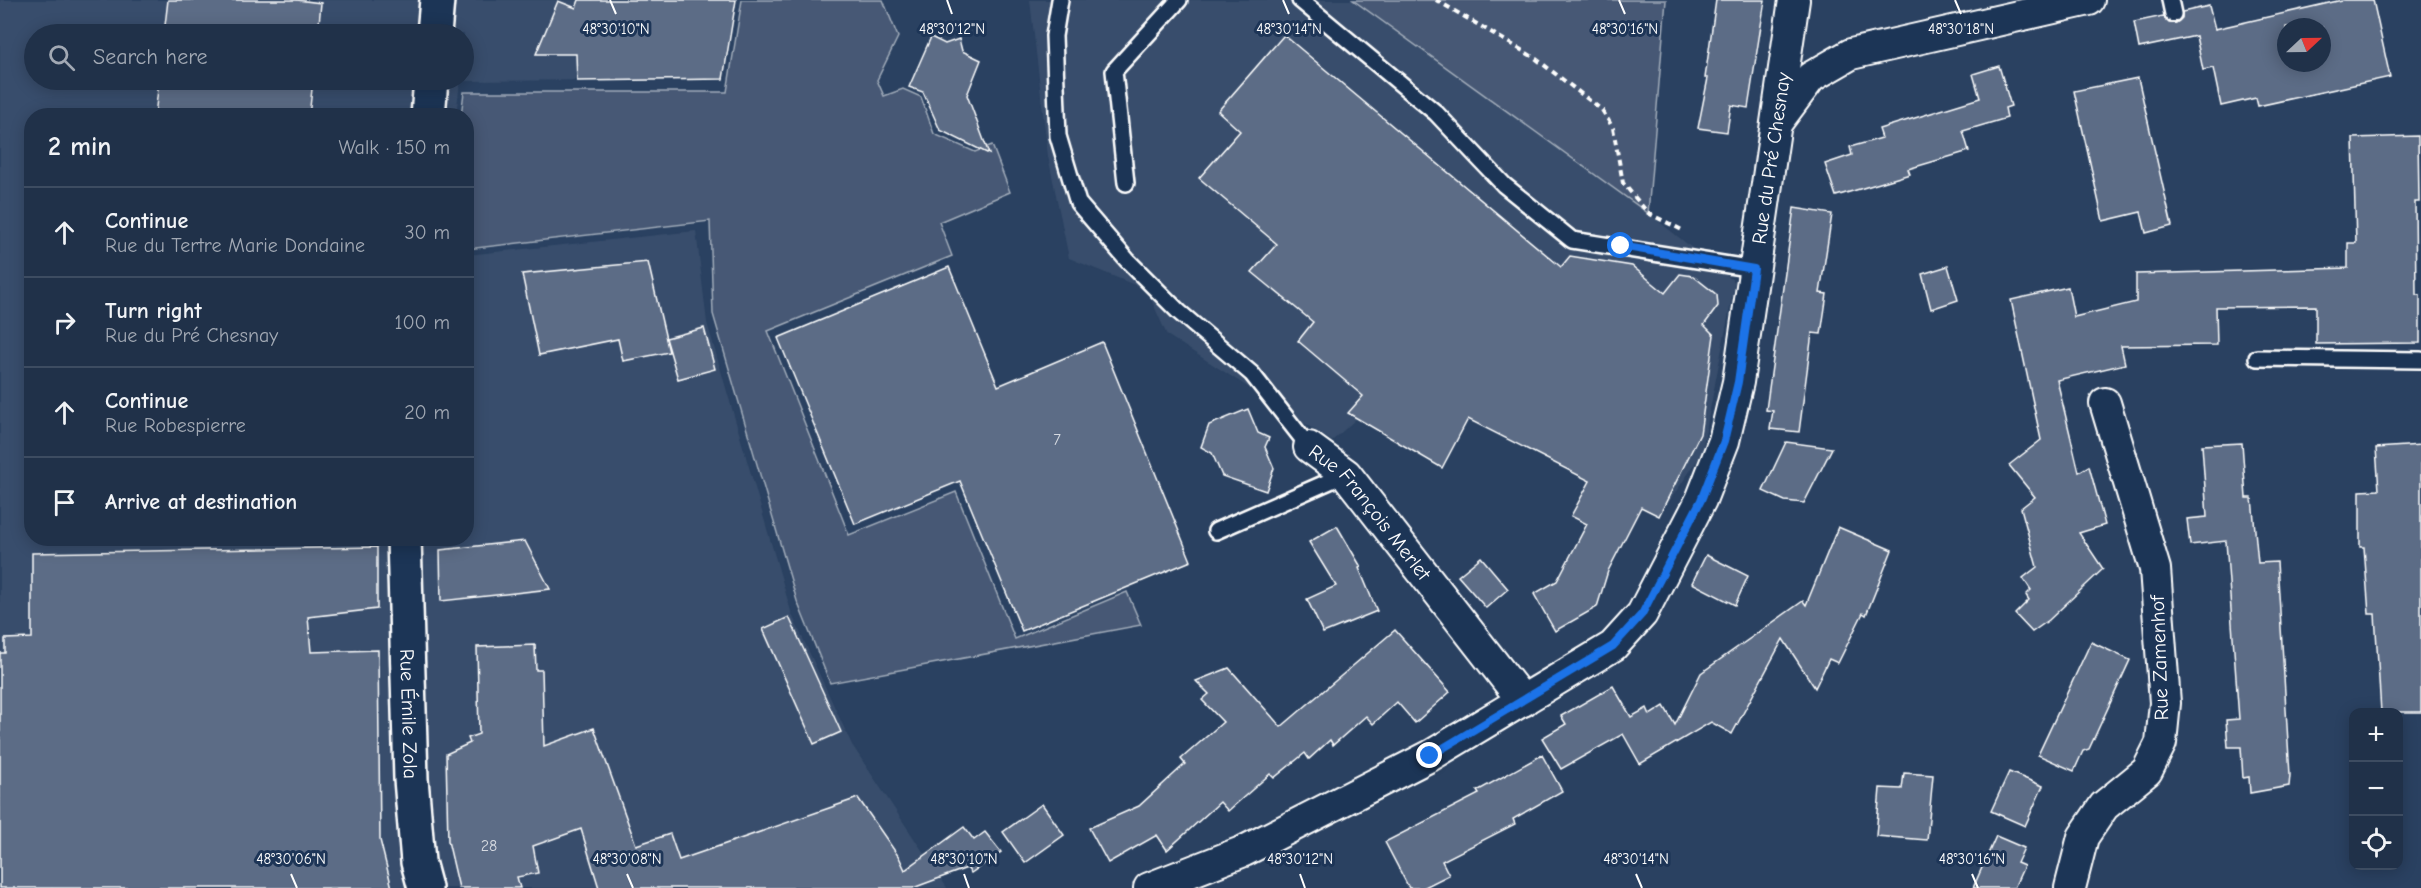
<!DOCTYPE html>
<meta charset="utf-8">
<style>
:root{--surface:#203149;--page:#283950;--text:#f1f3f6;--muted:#a2a9b4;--line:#3d4c61}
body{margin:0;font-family:"Comic Neue",sans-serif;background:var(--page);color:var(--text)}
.controls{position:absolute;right:18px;bottom:18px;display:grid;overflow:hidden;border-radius:12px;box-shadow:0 3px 15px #0003}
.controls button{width:54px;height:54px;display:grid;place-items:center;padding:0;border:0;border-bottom:2px solid var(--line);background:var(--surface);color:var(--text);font:30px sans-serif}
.compass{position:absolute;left:2277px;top:18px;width:54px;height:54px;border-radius:50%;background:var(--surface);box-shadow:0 3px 15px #0003;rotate:68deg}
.stop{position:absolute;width:18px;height:18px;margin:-14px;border:4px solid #1a73e8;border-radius:50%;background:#fff}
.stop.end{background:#1a73e8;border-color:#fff;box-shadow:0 2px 6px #0008}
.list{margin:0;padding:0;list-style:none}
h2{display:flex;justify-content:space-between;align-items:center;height:78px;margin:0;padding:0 24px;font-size:26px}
h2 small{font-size:20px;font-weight:400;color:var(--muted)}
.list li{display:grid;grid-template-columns:39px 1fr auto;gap:18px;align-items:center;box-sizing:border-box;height:90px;padding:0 24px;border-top:2px solid var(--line)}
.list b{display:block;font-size:22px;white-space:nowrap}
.list p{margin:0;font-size:20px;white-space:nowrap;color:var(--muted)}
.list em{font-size:20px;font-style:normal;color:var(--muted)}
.icon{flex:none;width:33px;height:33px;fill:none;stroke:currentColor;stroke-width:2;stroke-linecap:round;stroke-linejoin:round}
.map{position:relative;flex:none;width:2421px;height:888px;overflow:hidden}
.search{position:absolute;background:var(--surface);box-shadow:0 3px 15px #0003;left:24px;top:24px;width:450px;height:66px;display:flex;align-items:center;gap:15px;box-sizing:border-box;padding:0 21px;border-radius:33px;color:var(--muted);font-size:22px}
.panel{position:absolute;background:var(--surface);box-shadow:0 3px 15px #0003;left:24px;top:108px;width:450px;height:438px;border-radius:24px}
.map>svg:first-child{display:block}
</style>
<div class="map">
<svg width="2421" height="888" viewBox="0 0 2421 888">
<rect width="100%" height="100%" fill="#2a4161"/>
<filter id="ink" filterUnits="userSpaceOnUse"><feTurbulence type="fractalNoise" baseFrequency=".0167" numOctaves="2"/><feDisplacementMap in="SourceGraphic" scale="12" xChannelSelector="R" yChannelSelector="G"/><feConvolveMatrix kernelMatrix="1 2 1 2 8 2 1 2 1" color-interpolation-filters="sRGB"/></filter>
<g filter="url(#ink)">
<!-- built -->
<g fill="#394e6c" fill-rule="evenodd">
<path d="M0 0H736L723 79 460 81 456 115 32 116V538H466L467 255 696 231 707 323 792 615 852 745 947 888H0ZM34 34H464V80H34Z"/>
<path d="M1030 0H1353L1648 213 1735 282 1701 455 1659 516 1395 383 1332 441 1167 335 1147 290 1069 258 1048 156Z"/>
</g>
<!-- green -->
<g fill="#465975" stroke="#a2acba" stroke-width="1.5">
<path d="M742 0H883L898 37 877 80 884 96 903 89 921 97 934 134 975 152 992 145 1010 192 939 222 952 256 768 331 849 535 956 492 1015 639 1127 592 1141 625 830 683 797 601 713 314 710 221 467 249 466 116H461L464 92H727Z"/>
<path d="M1353 0H1666L1648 213Z"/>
</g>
<!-- building -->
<g fill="#5b6c86" stroke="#fff" stroke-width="1.5" fill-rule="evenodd">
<path d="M168 0H297L321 3 318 34H164Z"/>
<path d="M579 0H736L723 79 577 81 576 54H536L558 1 576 8Z"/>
<path d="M1716 0H1765L1748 108 1731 105 1727 132 1698 128 1708 78H1705Z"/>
<path d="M2342 0H2373L2390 77 2258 106 2256 98 2221 106 2213 68 2203 70 2196 36 2139 48 2134 22 2163 16 2169 23H2176L2182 18V12L2209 6 2215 29ZM2286 27H2322V63H2286Z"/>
<path d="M1284 35 1561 267 1570 256 1632 266 1665 293 1680 274 1693 276 1717 295 1718 306 1704 325 1714 335 1700 434 1659 516 1641 507 1608 571 1597 607 1555 631 1534 594 1557 581 1587 524 1571 516 1590 481 1468 419 1442 468 1348 413 1363 396 1298 341 1313 322 1252 272 1277 244 1199 178 1240 131 1218 111Z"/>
<path d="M931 37 945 44 959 39 962 51 981 60 967 95 989 154 940 130 923 92 909 87Z"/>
<path d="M1999 66 2011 106 2005 108 2007 118 1963 131 1969 151 1908 169 1910 174 1836 196 1825 164 1852 155 1850 147 1882 138 1879 129 1980 98 1973 74Z"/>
<path d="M2138 78 2172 226 2146 233 2141 212 2103 221 2074 91Z"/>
<path d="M159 80H313L309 116H155Z"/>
<path d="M2418 136 2419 202H2415L2416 295H2420V343L2316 344V306L2216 307 2217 345 2121 346 2125 364 2057 380 2079 472 2089 466 2105 525 2079 533 2103 569 2049 620 2032 632 2015 614 2029 600 2026 595 2031 590 2023 578 2037 567 2021 508 2035 497 2009 465 2041 440 2011 300 2068 287 2074 317 2136 302V274L2348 268V243H2356L2353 138Z"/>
<path d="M1794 208 1832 214 1820 293 1827 294 1821 334 1812 333 1799 432 1770 429 1773 411 1766 410Z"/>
<path d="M648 262 669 352 623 361 618 339 539 355 522 274Z"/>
<path d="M1948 266 1958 300 1931 309 1922 274Z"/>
<path d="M949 267 998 386 1102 342 1191 561 1022 631 960 481 855 524 778 338Z"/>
<path d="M704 328 715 369 678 379 666 338Z"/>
<path d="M1248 409 1258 433 1269 438 1265 447 1274 468 1266 491 1222 476 1212 453 1201 447 1209 425Z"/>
<path d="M1786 442 1832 448 1804 503 1785 501 1763 491Z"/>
<path d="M2242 443 2246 498H2252L2258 563 2277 562 2290 775 2289 786 2250 793 2249 777 2243 778 2241 747H2228L2226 720 2239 719 2226 541 2190 545 2187 519 2207 517 2202 445Z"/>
<path d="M2421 445V712H2381L2375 614H2369L2364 547H2360V491L2379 490 2376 448Z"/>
<path d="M1337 526 1361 567 1359 568 1377 611 1323 633 1307 599 1336 586 1309 542Z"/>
<path d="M1838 527 1892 550 1866 615 1863 613 1838 663 1829 659 1815 688 1783 639 1732 734 1711 722 1640 764 1623 734 1561 769 1542 738 1566 724 1561 716 1613 686 1631 717 1647 708 1650 715 1664 706 1675 725 1701 673 1803 601 1806 605Z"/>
<path d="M525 541 550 589 441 601 440 550Z"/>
<path d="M377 547V609L308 617 311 652 378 650 380 840 392 888H0V653H5V639L32 638V553Z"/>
<path d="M1706 555 1748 576 1735 605 1692 583Z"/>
<path d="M1481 557 1508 589 1486 608 1458 576Z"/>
<path d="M789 617 841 732 814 744 763 629Z"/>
<path d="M1395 630 1450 692 1415 723 1397 702 1373 724 1366 716 1333 745 1330 740 1309 759 1305 753 1274 778 1270 774 1228 811 1220 802 1167 850 1157 835 1108 863 1089 828 1139 806 1185 764 1181 759 1223 722 1202 700 1209 694 1196 681 1229 668 1281 727Z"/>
<path d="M2091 642 2130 660 2089 749 2083 751 2074 771 2038 755Z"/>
<path d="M535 645 536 670H542L544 746 594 728 636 845 670 834 679 860 858 798 899 857 905 870 964 827 974 840 985 832 1001 852 971 873 967 868 913 888H599L581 829 533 846 538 873 517 877 520 888H459L448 841 446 754 470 743 468 738 479 734 477 647Z"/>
<path d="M1542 755 1562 791 1513 819 1515 824 1442 861 1449 875 1423 888H1409L1385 842 1479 794 1477 791Z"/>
<path d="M2009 772 2043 786 2025 826 1991 811Z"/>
<path d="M1904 773 1933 775 1927 840 1876 836 1880 788 1902 789Z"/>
<path d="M1042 804 1064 835 1025 863 1003 832Z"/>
<path d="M1996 836 2024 848 2017 863 2024 866 2014 888H1973Z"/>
</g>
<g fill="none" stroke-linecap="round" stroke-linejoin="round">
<!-- service casing -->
<g stroke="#fff" stroke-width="20">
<g id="service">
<path d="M1060 0 1054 36 1058 136 1078 203 1127 260 1179 312 1252 374 1309 447"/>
<path d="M1300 0 1436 113 1504 185 1572 240 1754 269"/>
<path d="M2170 0 2173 14"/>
<path d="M1126 183 1114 71 1179 0"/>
<path d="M2257 358 2421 360"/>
<path d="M1216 531 1346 474"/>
</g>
</g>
<!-- minor casing -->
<g stroke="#fff" stroke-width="34">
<g id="minor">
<path d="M1778 121 1811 77 1851 54 2089 0"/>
<path id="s1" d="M1309 447 1346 474 1523 701"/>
<path id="s2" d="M1149 888 1244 851 1430 756 1613 646 1642 614 1701 500 1724 441 1738 382 1794 0"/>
<path d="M2070 888 2083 837 2104 806 2147 771 2161 743 2165 703 2155 569 2105 403"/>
</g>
</g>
<!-- tertiary casing -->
<g stroke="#fff" stroke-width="38">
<g id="tertiary">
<path d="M434 34 437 0"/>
<path d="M428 116 431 80"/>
<path id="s3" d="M404 538 411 779 418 862 425 888"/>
</g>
</g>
<!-- path -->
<path stroke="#fff" stroke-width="4" stroke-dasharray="6 4.5" stroke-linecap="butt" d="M1436 0 1535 58 1602 110 1613 128 1623 183 1648 213 1682 230"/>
<!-- service -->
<use href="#service" stroke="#1d3557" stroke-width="15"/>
<!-- minor -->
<use href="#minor" stroke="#1d3557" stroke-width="30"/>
<!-- tertiary -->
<use href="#tertiary" stroke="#1d3557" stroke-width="33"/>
</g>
</g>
<g fill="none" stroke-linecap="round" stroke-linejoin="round" filter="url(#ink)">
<!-- route -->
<path stroke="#1a73e8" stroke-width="8" d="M1430 756 1613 646 1642 614 1701 500 1724 441 1738 382 1754 269 1621 246"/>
</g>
<!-- ticks -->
<path fill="none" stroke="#fff" stroke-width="2" d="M610 0 616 14M947 0 952 14M1283 0 1289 14M1619 0 1625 14M1955 0 1961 14M291 874 297 888M627 874 633 888M964 874 969 888M1300 874 1305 888M1636 874 1642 888M1972 874 1978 888"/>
<g text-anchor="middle" stroke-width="6" stroke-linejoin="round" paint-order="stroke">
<!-- number labels -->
<g font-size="16" fill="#d6dae1">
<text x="1057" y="445">7</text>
<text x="489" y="851">28</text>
</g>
<!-- street labels -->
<g font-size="20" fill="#fff" stroke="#1d3557">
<text dy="7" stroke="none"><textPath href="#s2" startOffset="1046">Rue du Pré Chesnay</textPath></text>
<text dy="7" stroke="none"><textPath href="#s1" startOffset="90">Rue François Merlet</textPath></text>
<text transform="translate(2159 658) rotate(-92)" y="7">Rue Zamenhof</text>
<text dy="7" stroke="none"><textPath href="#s3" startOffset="176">Rue Émile Zola</textPath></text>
</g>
</g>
<g font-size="15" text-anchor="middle" fill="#fff" stroke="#1d3557" stroke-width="6" stroke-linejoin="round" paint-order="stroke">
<text x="616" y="34">48°30'10"N</text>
<text x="952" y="34">48°30'12"N</text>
<text x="1289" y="34">48°30'14"N</text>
<text x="1625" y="34">48°30'16"N</text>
<text x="1961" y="34">48°30'18"N</text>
<text x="291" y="864">48°30'06"N</text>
<text x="627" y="864">48°30'08"N</text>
<text x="964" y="864">48°30'10"N</text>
<text x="1300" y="864">48°30'12"N</text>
<text x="1636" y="864">48°30'14"N</text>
<text x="1972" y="864">48°30'16"N</text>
</g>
</svg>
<div class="controls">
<button>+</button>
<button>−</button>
<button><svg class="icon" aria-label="locate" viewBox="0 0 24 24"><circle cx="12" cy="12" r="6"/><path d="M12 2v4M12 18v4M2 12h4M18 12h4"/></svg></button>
</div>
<svg class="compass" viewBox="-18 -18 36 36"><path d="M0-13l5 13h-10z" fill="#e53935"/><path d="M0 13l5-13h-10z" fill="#a2a9b4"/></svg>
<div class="stop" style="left:1621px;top:246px"></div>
<div class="stop end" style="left:1430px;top:756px"></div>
<div class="search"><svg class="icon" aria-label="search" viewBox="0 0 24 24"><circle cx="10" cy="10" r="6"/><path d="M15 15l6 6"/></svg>Search here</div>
<section class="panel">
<h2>2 min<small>Walk · 150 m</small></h2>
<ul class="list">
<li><svg class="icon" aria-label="ahead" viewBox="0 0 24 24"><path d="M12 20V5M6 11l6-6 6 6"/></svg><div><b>Continue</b><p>Rue du Tertre Marie Dondaine</p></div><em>30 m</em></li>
<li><svg class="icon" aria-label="right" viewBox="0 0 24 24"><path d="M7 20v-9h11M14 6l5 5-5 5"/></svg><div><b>Turn right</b><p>Rue du Pré Chesnay</p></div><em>100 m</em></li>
<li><svg class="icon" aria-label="ahead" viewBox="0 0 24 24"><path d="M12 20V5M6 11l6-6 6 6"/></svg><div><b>Continue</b><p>Rue Robespierre</p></div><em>20 m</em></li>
<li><svg class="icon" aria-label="arrive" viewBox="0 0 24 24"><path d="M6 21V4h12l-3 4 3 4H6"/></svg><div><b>Arrive at destination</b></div></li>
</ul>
</section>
</div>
